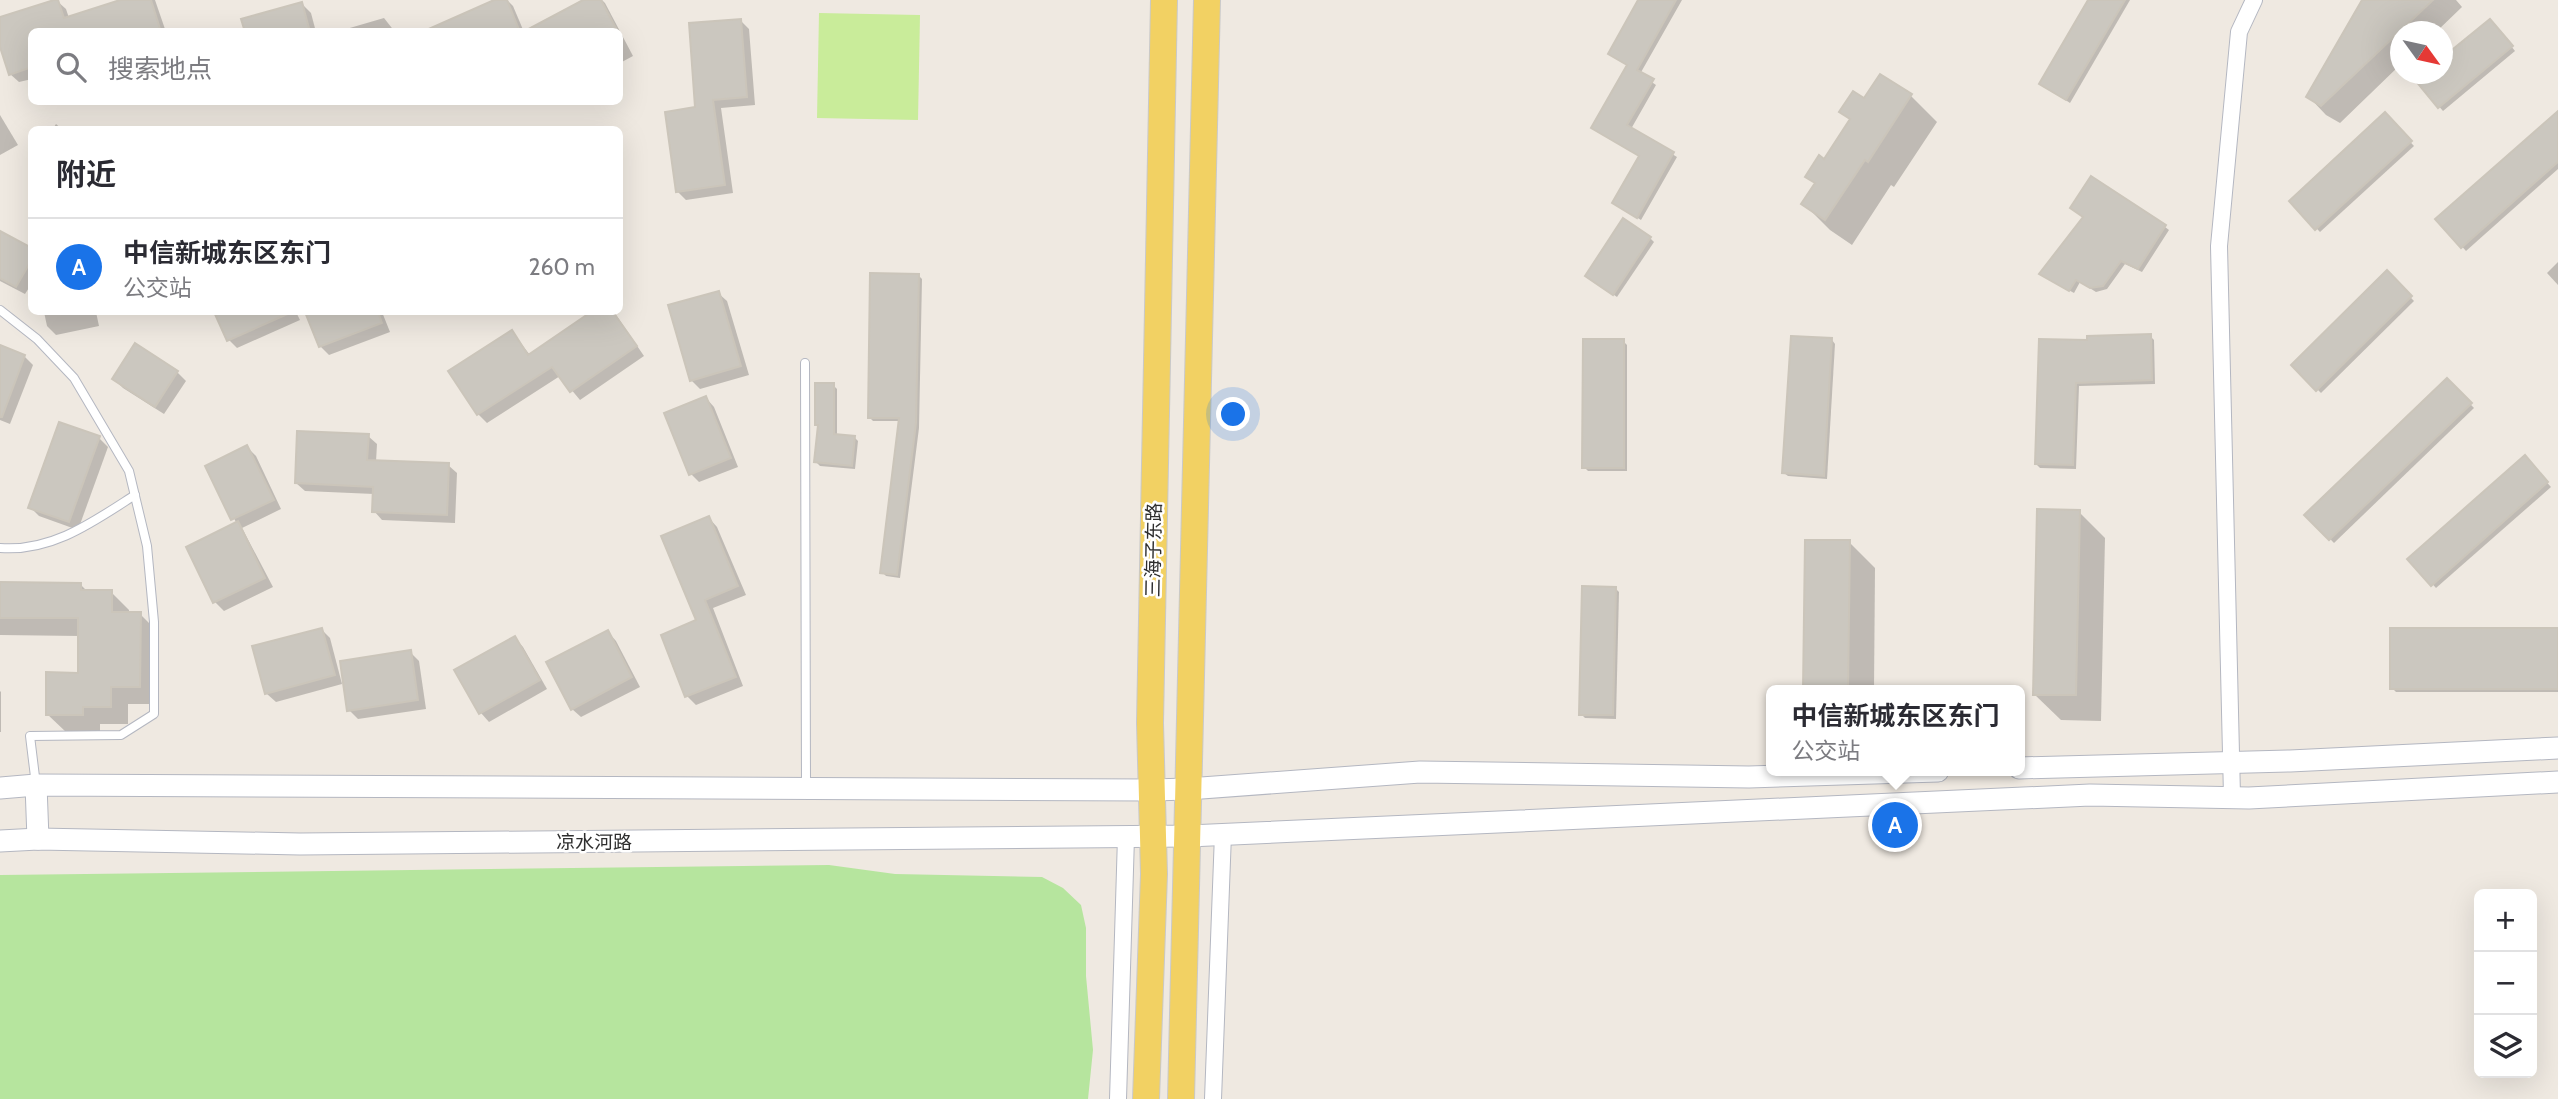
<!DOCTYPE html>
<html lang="zh">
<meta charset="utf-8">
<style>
:root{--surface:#fff;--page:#f2f2f3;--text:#2b2b33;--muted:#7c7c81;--line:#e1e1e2;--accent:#1a73e8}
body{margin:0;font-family:Cabin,"Noto Sans SC",sans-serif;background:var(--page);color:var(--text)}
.controls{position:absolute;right:21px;bottom:21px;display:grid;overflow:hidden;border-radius:10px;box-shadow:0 7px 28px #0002}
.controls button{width:63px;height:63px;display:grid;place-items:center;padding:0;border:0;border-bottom:2px solid var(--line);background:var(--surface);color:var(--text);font:35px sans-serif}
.compass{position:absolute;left:2390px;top:21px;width:63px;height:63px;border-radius:50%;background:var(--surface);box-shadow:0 7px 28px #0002;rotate:123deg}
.you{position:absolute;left:1234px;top:415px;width:24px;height:24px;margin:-18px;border:5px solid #fff;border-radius:50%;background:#1a73e8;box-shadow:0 0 0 10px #1a73e833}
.badge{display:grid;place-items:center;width:46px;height:46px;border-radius:50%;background:var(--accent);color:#fff;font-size:23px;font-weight:700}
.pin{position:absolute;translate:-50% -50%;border:4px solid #fff;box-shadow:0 2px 7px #0006}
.popup{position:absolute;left:1766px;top:685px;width:259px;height:91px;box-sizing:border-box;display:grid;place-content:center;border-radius:10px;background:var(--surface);filter:drop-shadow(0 2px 5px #0005);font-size:23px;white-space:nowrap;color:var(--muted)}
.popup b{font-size:26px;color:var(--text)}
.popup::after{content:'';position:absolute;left:50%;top:100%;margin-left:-14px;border:14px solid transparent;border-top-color:var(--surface)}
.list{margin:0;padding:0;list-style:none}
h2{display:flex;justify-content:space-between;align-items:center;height:91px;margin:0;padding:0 28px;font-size:30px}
h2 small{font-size:23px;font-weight:400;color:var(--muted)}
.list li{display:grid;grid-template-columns:46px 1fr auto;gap:21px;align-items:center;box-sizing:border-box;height:98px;padding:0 28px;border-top:2px solid var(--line)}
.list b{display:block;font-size:26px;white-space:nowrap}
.list p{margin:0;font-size:23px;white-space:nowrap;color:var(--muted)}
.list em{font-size:23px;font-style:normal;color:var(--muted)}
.icon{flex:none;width:38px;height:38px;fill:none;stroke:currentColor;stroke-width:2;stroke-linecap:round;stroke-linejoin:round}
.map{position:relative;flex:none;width:2558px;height:1099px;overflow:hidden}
.search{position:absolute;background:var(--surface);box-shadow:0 7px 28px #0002;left:28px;top:28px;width:595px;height:77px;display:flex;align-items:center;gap:18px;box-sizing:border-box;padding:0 24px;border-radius:10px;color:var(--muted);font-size:26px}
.panel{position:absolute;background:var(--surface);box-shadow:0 7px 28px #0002;left:28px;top:126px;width:595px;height:189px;border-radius:10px}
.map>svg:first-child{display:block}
</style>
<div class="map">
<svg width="2558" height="1099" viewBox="0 0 2558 1099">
<rect width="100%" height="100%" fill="#efe9e1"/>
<!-- green -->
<path fill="#b6e59e" d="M829 865 895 874 1042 877 1063 888 1081 905 1086 928V976L1093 1050 1088 1099H0V875Z"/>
<!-- pitch -->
<path fill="#c9ec9a" d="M819 13 920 15 918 120 817 118Z"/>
<!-- shadow -->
<g fill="#0003">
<path d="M126 0H155L166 32H32V79L19 82 10 74 0 41V19L57 1 66 9 69 18Z"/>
<path d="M499 0H507L513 6 524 32H434Z"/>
<path d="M587 0H602L605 3 633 56 620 63V32H527Z"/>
<path d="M1640 0H1682L1640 74 1656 85 1631 129 1677 157 1641 220 1614 203 1641 157 1593 128 1629 66Z"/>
<path d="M2090 0H2130L2070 103 2041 84Z"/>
<path d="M2364 0H2456L2462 7 2436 32H2400V65L2340 123 2326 115 2309 97Z"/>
<path d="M302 4 311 13 316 32H247Z"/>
<path d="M384 18 395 32H336Z"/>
<path d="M740 20 749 29 755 105 721 108 733 193 686 200 677 191 697 109Z"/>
<path d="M2494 25 2515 51 2443 111 2417 81 2426 74H2442Z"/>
<path d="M1911 96 1937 122 1894 187 1891 185 1852 245 1830 230 1804 204 1816 185 1807 176 1824 161 1851 121 1841 112 1865 100Z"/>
<path d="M2558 113V169L2466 251 2438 219Z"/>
<path d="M0 115 18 145 0 155Z"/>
<path d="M2385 115 2414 146 2320 232 2291 201Z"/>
<path d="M56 124 63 130H52Z"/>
<path d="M2084 217 2165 227 2169 230 2142 272 2125 264 2107 289 2096 292 2080 282 2074 293 2045 277Z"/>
<path d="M0 234 32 250V283L25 294 0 281Z"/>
<path d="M1650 238 1654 242 1617 297 1591 279Z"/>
<path d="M2558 262V285L2547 273Z"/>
<path d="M2387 273 2414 301 2321 393 2293 365Z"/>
<path d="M918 275 922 279 919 428 900 578 886 576 882 572 900 421H873L869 417Z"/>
<path d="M718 293 727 301 749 375 700 389 692 381 670 307Z"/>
<path d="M44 312H96L99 326 56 335 47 326Z"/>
<path d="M216 312H296L300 320 237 348 229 340Z"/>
<path d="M307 312H382L390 332 329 355 320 346Z"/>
<path d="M594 312H614L644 356 580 400 560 376 487 423 478 414 512 332 530 355Z"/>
<path d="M2150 336 2154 340 2155 384 2079 386 2076 469 2040 468 2036 464 2089 342Z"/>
<path d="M1832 340 1835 344 1827 479 1788 476 1784 473Z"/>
<path d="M1623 341 1627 345V471H1588L1584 467Z"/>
<path d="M0 347 24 356 33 365 10 424 0 420Z"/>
<path d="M177 372 186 381 164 414 123 388 114 379Z"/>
<path d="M2447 380 2474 408 2334 543 2307 515Z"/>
<path d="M833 385 837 389V436L854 437 858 441 855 469 820 466 816 462 819 427 817 424Z"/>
<path d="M706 398 714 407 738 467 699 482 691 474Z"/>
<path d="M368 436 377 444 376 462 448 465 457 473 455 523 382 520 374 511V494L305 491 296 483Z"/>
<path d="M99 438 108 447 78 530 39 516 30 507Z"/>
<path d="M247 447 256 456 281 509 242 528 273 587 224 611 215 602 188 548 237 524 207 467Z"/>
<path d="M2525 458 2551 487 2436 588 2410 559Z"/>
<path d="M2079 512 2105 538 2101 721 2061 720 2034 694Z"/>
<path d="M709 518 717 527 746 595 713 608 743 686 696 705 687 696 698 621Z"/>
<path d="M1806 542H1849L1875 568 1874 690H1804Z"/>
<path d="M0 584H80L87 591 111 592 129 610V614H140L158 632 157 704H128V724H100V732H66L47 714 80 674V636L0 635Z"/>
<path d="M1615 588 1619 592 1616 719 1585 718 1581 714Z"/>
<path d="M321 629 330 638 342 684 276 702 267 694 255 648Z"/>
<path d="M2558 630V692H2396L2392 688Z"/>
<path d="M608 632 616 641 640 687 581 717 572 709Z"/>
<path d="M515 638 523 647 547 689 489 722 481 713 457 671Z"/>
<path d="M410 652 419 661 426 709 358 719 349 710Z"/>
<path d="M0 691 1 692V732H0Z"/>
</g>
<!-- building -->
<g fill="#cbc7bf" stroke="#cbc5ba" stroke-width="2">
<path d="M54 0H58L64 18 120 0H151L161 32H32V67L9 75 0 47V17Z"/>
<path d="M494 0H507L520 32H422Z"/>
<path d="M583 0H601L618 32H523Z"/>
<path d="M1638 0H1676L1637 70 1654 79 1627 125 1674 152 1637 218 1612 203 1639 156 1591 128 1627 65 1608 54Z"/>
<path d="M2088 0H2125L2066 100 2039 84Z"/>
<path d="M2362 0H2433L2321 106 2306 97Z"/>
<path d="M302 2 310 32H245L241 19Z"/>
<path d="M741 19 747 97 713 100 725 185 676 192 665 112 695 107 689 23Z"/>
<path d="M2490 19 2513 46 2438 108 2415 80 2423 74H2442V58Z"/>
<path d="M1880 74 1912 94 1868 162 1865 160 1825 220 1801 204 1815 183 1805 177 1819 155 1824 159 1850 119 1839 112 1853 91 1864 98Z"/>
<path d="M2558 111V162L2461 248 2435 219Z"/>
<path d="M2385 112 2412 141 2315 230 2289 201Z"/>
<path d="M2091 176 2166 225 2138 269 2121 261 2103 286 2090 288 2076 280 2069 291 2039 274 2083 217 2070 208Z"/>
<path d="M1623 218 1651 237 1613 295 1585 276Z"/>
<path d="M0 231 32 248V259L16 287 0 278Z"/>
<path d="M2387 270 2412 296 2316 391 2291 365Z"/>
<path d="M870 273 919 274 916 423 897 575 880 573 899 418H868Z"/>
<path d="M719 291 741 366 690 381 668 305Z"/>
<path d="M214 312H292L227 341Z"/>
<path d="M305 312H378L382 323 319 347Z"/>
<path d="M591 312H613L637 346 570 392 552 367 477 415 448 371 512 330 528 355Z"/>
<path d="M2151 334 2152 380 2076 383 2073 465 2035 464 2039 339 2087 340V336Z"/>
<path d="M1791 336 1832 338 1824 476 1782 473Z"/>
<path d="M1583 339H1624V468H1582Z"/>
<path d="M135 343 178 371 155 407 112 379Z"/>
<path d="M0 345 25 355 2 417H0Z"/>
<path d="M2447 378 2472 403 2329 540 2304 515Z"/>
<path d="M815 383H834V434L855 436 852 466 814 462 818 425H815Z"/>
<path d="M706 396 731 458 689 475 664 413Z"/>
<path d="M59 422 100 436 69 522 28 508Z"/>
<path d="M297 431 369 434 367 460 449 463 447 515 372 512 373 487 295 483Z"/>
<path d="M247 445 274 500 231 520 205 466Z"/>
<path d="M2525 455 2548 482 2431 586 2407 559Z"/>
<path d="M2037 509 2080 510 2076 695H2033Z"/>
<path d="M709 516 738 586 705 600 736 677 685 697 661 635 696 620 661 536Z"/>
<path d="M238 521 265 578 213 603 186 547Z"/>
<path d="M1805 540H1850L1848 690H1803Z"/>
<path d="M0 582 81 583V590H112V612H141L140 687H111V707H83V715H46V672L78 673V618H0Z"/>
<path d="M1582 586 1616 587 1613 715H1579Z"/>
<path d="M322 628 335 675 265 694 252 646Z"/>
<rect x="2390" y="628" width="168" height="61"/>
<path d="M608 630 632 677 571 710 546 662Z"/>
<path d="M515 636 540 680 479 714 454 670Z"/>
<path d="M411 650 418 700 347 711 340 661Z"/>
</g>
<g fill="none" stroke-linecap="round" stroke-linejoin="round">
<!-- service casing -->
<g stroke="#b4b7c1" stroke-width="10">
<g id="service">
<path d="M0 310 37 339 74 378 129 471 147 546 154 622V714L121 735 30 736 36 785"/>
<path d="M805 363 806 787"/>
<path d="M0 548C52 552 93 522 135 495"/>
</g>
</g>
<!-- minor casing -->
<g stroke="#b4b7c1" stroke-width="18">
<g id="minor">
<path d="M2232 796 2219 246 2239 32 2254 0"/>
<path d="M1118 1099 1126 837"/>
<path d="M1213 1099 1223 834"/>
</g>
</g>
<!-- tertiary casing -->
<g stroke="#b4b7c1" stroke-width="23">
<g id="tertiary">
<path d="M2019 768 2290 761 2558 748"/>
<path d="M36 785 38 839"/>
<path d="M0 788 36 785 1152 790 1188 789 1420 772 1749 777 1938 771"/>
<path d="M0 841 38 839 300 844 1189 836 2090 795 2249 798 2558 782"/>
</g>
</g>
<!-- primary casing -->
<g stroke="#c9c9c9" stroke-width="28">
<g id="primary">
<path d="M1146 1099 1154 874 1150 723 1164 0"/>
<path d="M1181 1099 1207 0"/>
</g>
</g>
<!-- service -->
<use href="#service" stroke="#fff" stroke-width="8"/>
<!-- minor -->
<use href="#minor" stroke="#fff" stroke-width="16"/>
<!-- tertiary -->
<use href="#tertiary" stroke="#fff" stroke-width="21"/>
<!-- primary -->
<use href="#primary" stroke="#f2d163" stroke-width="26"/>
</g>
<g text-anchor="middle" stroke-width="5" stroke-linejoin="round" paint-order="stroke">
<!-- street labels -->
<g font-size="19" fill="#2e2e2e" stroke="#fff">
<text transform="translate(1153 550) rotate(-89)" y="7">三海子东路</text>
<text x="594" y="849">凉水河路</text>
</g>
</g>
</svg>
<div class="controls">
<button>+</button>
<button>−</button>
<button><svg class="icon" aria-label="layers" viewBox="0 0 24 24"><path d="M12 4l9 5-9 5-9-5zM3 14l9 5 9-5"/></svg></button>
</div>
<svg class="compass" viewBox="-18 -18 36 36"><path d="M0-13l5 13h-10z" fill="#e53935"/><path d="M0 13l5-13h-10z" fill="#7c7c81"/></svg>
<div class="you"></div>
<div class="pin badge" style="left:1895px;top:825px">A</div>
<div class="popup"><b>中信新城东区东门</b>公交站</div>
<div class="search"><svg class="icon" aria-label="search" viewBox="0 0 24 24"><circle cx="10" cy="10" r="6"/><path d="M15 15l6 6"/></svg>搜索地点</div>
<section class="panel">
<h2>附近<small></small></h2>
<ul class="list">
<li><span class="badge">A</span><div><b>中信新城东区东门</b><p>公交站</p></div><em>260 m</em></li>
</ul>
</section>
</div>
